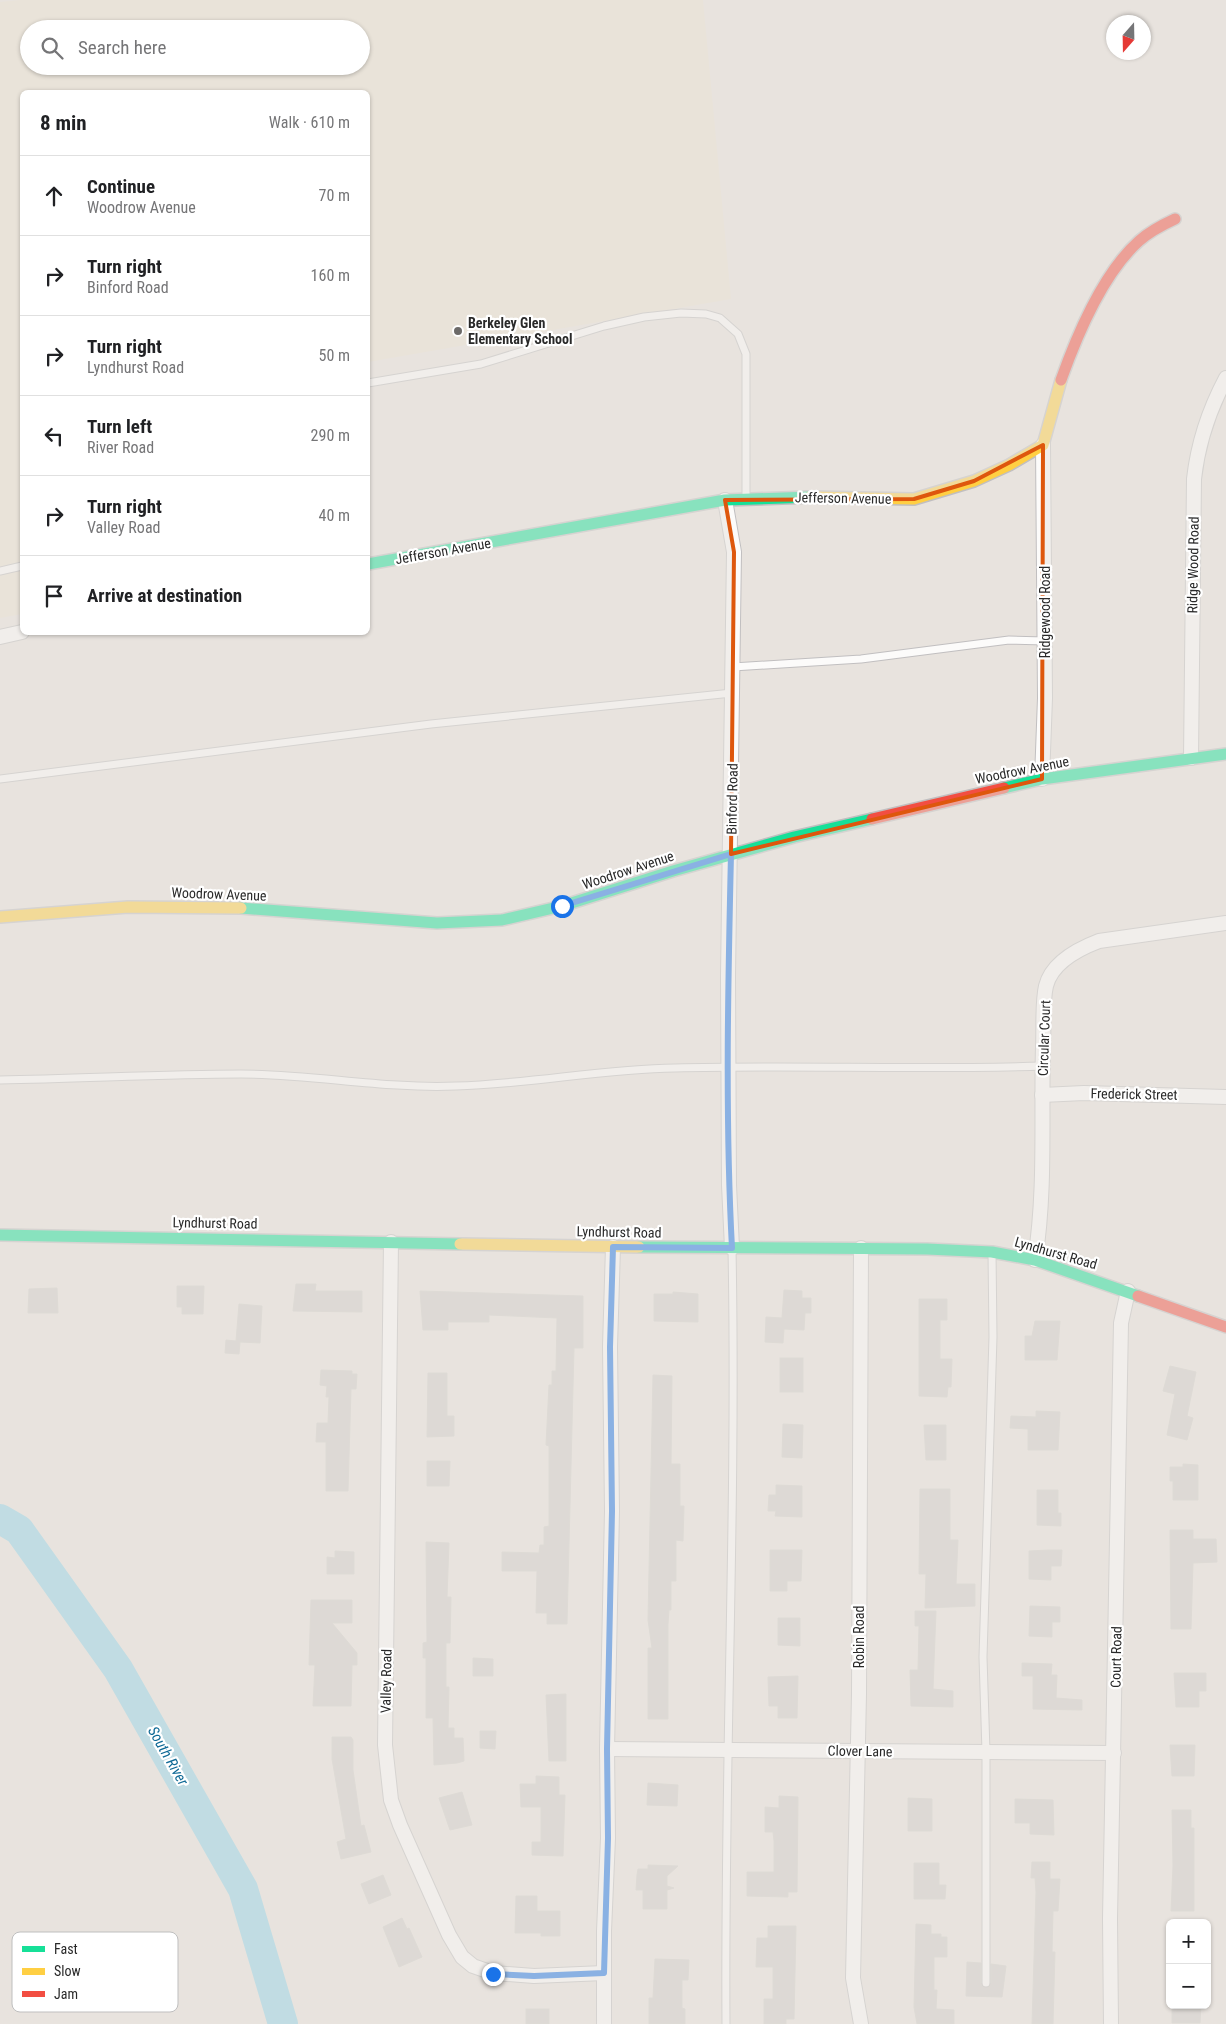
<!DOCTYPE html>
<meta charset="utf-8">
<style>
:root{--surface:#fff;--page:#f6f6f6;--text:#202124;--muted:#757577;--line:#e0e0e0}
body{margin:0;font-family:"Roboto Condensed",sans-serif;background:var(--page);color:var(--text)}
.controls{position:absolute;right:15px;bottom:15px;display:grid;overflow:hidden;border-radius:8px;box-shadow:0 1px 4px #0004}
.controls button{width:45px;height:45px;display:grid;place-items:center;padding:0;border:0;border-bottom:1px solid var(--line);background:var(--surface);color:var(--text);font:25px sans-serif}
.compass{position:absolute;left:1106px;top:15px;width:45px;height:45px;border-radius:50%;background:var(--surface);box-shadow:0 1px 4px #0004;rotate:200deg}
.stop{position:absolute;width:15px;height:15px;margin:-11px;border:4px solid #1a73e8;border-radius:50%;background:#fff}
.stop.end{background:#1a73e8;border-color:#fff;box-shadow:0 1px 5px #0008}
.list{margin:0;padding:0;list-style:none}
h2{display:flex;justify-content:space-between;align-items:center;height:65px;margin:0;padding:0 20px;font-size:21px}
h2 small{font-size:16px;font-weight:400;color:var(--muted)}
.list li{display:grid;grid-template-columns:32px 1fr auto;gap:15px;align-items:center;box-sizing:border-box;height:80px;padding:0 20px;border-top:1px solid var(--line)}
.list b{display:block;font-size:19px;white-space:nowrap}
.list p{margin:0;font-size:16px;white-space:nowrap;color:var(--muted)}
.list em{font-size:16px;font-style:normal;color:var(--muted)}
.icon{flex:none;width:28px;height:28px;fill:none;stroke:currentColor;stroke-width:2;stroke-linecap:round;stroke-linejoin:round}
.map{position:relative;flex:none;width:1226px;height:2024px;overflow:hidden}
.search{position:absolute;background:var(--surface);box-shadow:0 1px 4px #0004;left:20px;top:20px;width:350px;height:55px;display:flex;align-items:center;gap:12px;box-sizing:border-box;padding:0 18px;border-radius:28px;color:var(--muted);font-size:19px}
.panel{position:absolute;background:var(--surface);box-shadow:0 1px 4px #0004;left:20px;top:90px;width:350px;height:545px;border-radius:8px}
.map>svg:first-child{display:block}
</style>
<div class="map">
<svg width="1226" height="2024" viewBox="0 0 1226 2024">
<rect width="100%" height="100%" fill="#e8e3de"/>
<!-- education -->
<path fill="#ebe2d3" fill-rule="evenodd" d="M20 0H703L731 299 368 362V92H22V614L0 618V2ZM29 29H361V66H29Z"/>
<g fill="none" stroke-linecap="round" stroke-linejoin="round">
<!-- river -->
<path stroke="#93d3e8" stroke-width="30" d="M0 1519 19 1530 118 1669 243 1889 283 2024"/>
</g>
<!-- building -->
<g fill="#d0cdc9" stroke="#d2cfcb">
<path d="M296 1284H316L315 1291H362V1312L293 1311Z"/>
<path d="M177 1286H204L203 1314H182V1307H177Z"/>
<path d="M57 1288 58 1313H28L29 1289Z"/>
<path d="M784 1290 802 1291V1298H811V1313H805L804 1330 784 1329 783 1343 765 1342 766 1317 782 1318Z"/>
<path d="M420 1291 583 1296V1348H574L567 1624H547V1613H536L537 1571H502V1552L539 1553 540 1545H544V1527L549 1526V1446L546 1445 549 1385H552V1371H556L557 1318 489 1315V1322H448V1330H423Z"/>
<path d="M673 1292 698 1294V1322L654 1321V1294H673Z"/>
<path d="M919 1299H947V1320H940V1359H952L951 1387H948L947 1397 919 1396Z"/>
<path d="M239 1304 262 1306 260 1343 240 1342 239 1354 225 1353 226 1340 236 1341Z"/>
<path d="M1035 1321H1060L1057 1360H1025V1336H1032Z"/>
<rect x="780" y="1358" width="23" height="34"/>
<path d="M1170 1366 1196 1372 1187 1416 1193 1418 1187 1440 1167 1435 1175 1394 1163 1391Z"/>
<path d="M321 1370 352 1371V1374H357L356 1389H351L348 1491H326V1442H316L317 1423H328L329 1397H326L327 1386 320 1385Z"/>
<path d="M428 1373H447V1416H454V1436L427 1437Z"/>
<path d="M653 1375 672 1376 671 1464H680V1506H684L683 1541 676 1540V1581H671V1610H669L668 1624V1719H648V1648H652L648 1620Z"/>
<path d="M1036 1411 1060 1412 1058 1450H1028V1429L1010 1428 1011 1416 1036 1417Z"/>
<path d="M783 1424 803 1425 802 1458 782 1457Z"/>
<path d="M924 1425H946V1460H926Z"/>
<path d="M427 1461H450L449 1486H427Z"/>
<path d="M1183 1464 1198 1465V1500H1173V1481H1170V1467H1183Z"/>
<path d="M776 1485 802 1486V1517L775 1516 776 1511H768L769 1495H776Z"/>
<path d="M920 1489H950V1540H958L956 1584H975V1606L925 1608 926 1574H919Z"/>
<path d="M1037 1490H1058V1513H1061V1526L1037 1525Z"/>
<path d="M1170 1530H1193V1539H1216L1217 1562 1193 1563 1191 1629H1171Z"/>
<path d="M426 1542 449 1543 447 1597H451L450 1643H446V1687H449L448 1728H454V1738H463L464 1761 457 1763 434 1765 433 1718H426V1658H423V1643L427 1642Z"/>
<path d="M770 1550H802L801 1581H787V1591H770Z"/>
<path d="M1049 1550H1062L1061 1566H1051V1580L1029 1579V1551Z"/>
<path d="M335 1551 354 1552V1574H327V1557L335 1558Z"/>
<path d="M311 1600H352V1623H332L357 1653V1665H352L351 1706H313L315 1665H309Z"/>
<path d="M1030 1606 1060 1607V1622H1052V1637L1029 1636Z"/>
<path d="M915 1611H936L933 1689 953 1691V1707L911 1706 910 1670H918L919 1626H915Z"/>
<path d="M778 1618H800V1646L778 1645Z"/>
<path d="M473 1658 493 1659V1676H473Z"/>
<path d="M1022 1663 1052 1664 1051 1675H1057L1056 1698 1082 1700V1710L1033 1709V1676H1022Z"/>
<path d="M1174 1673H1206V1691H1199V1707H1176Z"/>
<path d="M798 1676 797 1718H778V1706H769L768 1677Z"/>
<path d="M566 1694V1761H549L546 1695Z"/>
<path d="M480 1731H496L495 1749 480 1748Z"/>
<path d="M332 1737H351L353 1740V1770L361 1826 364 1825 371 1852 341 1859 337 1842 346 1839 332 1759Z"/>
<path d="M1170 1745H1195L1194 1776H1172Z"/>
<path d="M536 1776 559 1777V1795H565L563 1856 532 1855V1842H541V1807H521L520 1784H536Z"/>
<path d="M648 1783 678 1785 677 1806 647 1805Z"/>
<path d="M462 1792 472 1825 450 1830 439 1798Z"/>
<path d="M779 1796 798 1797 797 1892H788V1897L747 1896V1872H774V1841L773 1832H765V1807L779 1808Z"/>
<path d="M908 1798 932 1799V1831H908Z"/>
<path d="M1015 1799 1053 1800 1054 1835 1030 1834V1823H1015Z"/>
<path d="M1172 1810H1191V1828H1194V1911H1171L1173 1866Z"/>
<path d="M1032 1862H1050V1879H1060L1058 1911H1053L1052 1952H1055L1053 2024H1032L1036 1892 1035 1878H1031Z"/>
<path d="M914 1863H939V1885H946L945 1899H914Z"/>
<path d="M648 1865 678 1866 667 1876V1886L674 1888 667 1890V1909H643V1890H636L637 1875 638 1869H648Z"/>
<path d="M383 1875 391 1895 369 1904 361 1884Z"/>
<path d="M516 1896H537V1911H560V1936H541V1933H515Z"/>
<path d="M402 1918 407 1929 409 1928 422 1957 399 1967 383 1927Z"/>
<path d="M916 1924 931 1925V1934H941V1937H947V1957H934V1990H937L936 2009 954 2010V2024H917L914 2007Z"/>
<path d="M768 1926H796L794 2019H786V2024H764V1999H773V1967H756L757 1938H768Z"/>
<path d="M655 1959 689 1960 688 1980H682V2008L685 2009V2024H649V1998H653Z"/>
<path d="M967 1962 981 1963V1983L986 1988 991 1983V1964L1006 1966 1002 1997 966 1996Z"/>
<path d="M1172 2005H1201L1200 2023H1172Z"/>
<rect x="526" y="2009" width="23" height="15"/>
</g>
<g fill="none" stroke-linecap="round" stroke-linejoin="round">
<!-- lane casing -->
<g stroke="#c1bfc0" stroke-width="9">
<g id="lane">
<path d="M368 383 481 364 604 326 644 317 681 313 706 314 720 318 738 334 746 354V498"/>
<path d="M0 571 22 566"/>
<path d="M733 667 861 659 1009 640 1045 641"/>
<path d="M0 779 431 724 732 693"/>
<path d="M0 1080C80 1079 161 1074 241 1074 313 1074 384 1089 456 1086 530 1084 602 1069 675 1068 798 1065 920 1070 1043 1066"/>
<path d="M986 1983V1752L983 1657 993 1337 992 1252"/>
<path d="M726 2024C724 1766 737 1508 732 1249"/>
</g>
</g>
<!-- street casing -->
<g stroke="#c1bfc0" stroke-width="16">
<g id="street">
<path d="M725 500 734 552 728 976 729 1185 732 1248"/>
<path d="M0 637 22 632"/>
<path d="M1191 758 1194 479C1198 443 1209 410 1226 378"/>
<path d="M1042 779 1045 698 1043 445"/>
<path d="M1042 1095 1084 1093 1226 1097"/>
<path d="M391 1242 385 1745 391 1800 400 1825 449 1935 462 1957 473 1966 493 1973 534 1976 604 1973"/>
<path d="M861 1248 859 1694 853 1978 861 2024"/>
<path d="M1035 1260C1046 1189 1041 1118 1043 1047 1044 1029 1042 1003 1046 986 1052 962 1078 949 1099 941L1226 923"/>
<path d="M607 1749 1114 1753"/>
<path d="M604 2024V1931L608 1838 607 1749 612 1511 610 1347 613 1247"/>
<path d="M1111 2024 1110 1919 1121 1323 1128 1291"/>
</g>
</g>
<!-- fast casing -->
<g stroke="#c1bfc0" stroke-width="14">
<g id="fast">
<path d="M368 564 725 500 810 497"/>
<path d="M1004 788 1042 779 1226 754"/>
<path d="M241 908 437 923 502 920 562 906 673 871 794 837 872 819"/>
<path d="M0 1235 460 1244"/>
<path d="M639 1247 927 1249 992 1252 1035 1260 1138 1296"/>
</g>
</g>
<!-- slow casing -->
<g stroke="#c1bfc0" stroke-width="14">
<g id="slow">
<path d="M810 497 914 499 974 481 1009 465 1043 445 1061 380"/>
<path d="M0 917 128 907 241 908"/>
<path d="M460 1244 639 1247"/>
</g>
</g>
<!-- jam casing -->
<g stroke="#c1bfc0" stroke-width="14">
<g id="jam">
<path d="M1061 380C1077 335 1103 273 1139 241 1149 232 1162 225 1175 219"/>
<path d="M872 819 1004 788"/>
<path d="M1138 1296 1226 1327"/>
</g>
</g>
<!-- lane -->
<use href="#lane" stroke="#fcfbfa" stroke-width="7"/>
<!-- street -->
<use href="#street" stroke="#fcfbfa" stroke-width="14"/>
<!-- fast -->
<use href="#fast" stroke="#16e098" stroke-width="11"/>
<!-- slow -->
<use href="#slow" stroke="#ffcf43" stroke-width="11"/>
<!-- jam -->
<use href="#jam" stroke="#f24e42" stroke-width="11"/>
</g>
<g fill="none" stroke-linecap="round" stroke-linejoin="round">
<!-- route -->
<path stroke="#1a73e8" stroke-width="6" d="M493 1974 534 1976 604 1973 608 1838 607 1749 612 1511 610 1347 613 1247 732 1248C725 1117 728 986 731 854L562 906"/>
</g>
<!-- marked area -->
<path d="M0 0H1226V2024H0ZM1043 445 1042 779 731 854 734 552 725 500 914 499 974 481Z" fill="#e8e3de" fill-opacity=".55" fill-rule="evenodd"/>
<path fill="none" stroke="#de570d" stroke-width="4" stroke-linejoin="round" d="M1043 445 1042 779 731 854 734 552 725 500 914 499 974 481Z"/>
<!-- markers -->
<circle fill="#6c6a68" stroke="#fff" stroke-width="2" cx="458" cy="331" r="5"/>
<g text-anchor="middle" stroke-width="4.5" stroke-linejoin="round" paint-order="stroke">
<!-- poi labels -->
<g font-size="14" font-weight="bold" fill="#292929" stroke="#fff" text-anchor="start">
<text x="468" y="328">Berkeley Glen<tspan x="468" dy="16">Elementary School</tspan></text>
</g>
<!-- street labels -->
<g font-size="14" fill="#292929" stroke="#fff">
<text transform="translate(843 498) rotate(1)" y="5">Jefferson Avenue</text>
<text transform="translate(443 551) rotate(-10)" y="5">Jefferson Avenue</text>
<text transform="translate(1193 565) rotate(-89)" y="5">Ridge Wood Road</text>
<text transform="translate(1045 612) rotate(-90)" y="5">Ridgewood Road</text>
<text transform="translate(1022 770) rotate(-11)" y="5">Woodrow Avenue</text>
<text transform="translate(732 799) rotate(-89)" y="5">Binford Road</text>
<text transform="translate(628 870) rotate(-18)" y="5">Woodrow Avenue</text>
<text transform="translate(219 894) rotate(2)" y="5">Woodrow Avenue</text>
<text transform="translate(1044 1038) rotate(-88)" y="5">Circular Court</text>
<text transform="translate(1134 1094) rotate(1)" y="5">Frederick Street</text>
<text transform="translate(215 1223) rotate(1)" y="5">Lyndhurst Road</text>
<text transform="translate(619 1232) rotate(1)" y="5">Lyndhurst Road</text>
<text transform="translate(1056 1253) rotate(16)" y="5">Lyndhurst Road</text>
<text transform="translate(859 1637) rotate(-90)" y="5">Robin Road</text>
<text transform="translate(1116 1657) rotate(-89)" y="5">Court Road</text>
<text transform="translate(386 1681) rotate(-89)" y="5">Valley Road</text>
<text transform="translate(860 1751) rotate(1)" y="5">Clover Lane</text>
</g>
<!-- water labels -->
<g font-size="15" font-style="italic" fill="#106a96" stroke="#fff">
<text transform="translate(168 1756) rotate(60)" y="5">South River</text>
</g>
</g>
<!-- legend -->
<rect x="12" y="1932" width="166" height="80" rx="8" fill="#fff" stroke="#bfbfbf" stroke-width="1"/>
<rect x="22" y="1946" width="23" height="6" fill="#16e098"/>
<rect x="22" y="1968" width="23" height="7" fill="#ffcf43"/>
<rect x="22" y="1991" width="23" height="6" fill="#f24e42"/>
<g font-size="14" fill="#292929">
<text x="54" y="1954">Fast</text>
<text x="54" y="1976">Slow</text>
<text x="54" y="1999">Jam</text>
</g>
</svg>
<div class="controls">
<button>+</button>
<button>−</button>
</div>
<svg class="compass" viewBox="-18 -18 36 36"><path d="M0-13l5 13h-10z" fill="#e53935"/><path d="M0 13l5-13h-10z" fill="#757577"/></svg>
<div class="stop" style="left:562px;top:906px"></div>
<div class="stop end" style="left:493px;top:1974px"></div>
<div class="search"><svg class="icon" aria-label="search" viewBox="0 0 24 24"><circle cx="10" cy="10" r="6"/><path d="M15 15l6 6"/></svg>Search here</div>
<section class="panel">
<h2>8 min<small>Walk · 610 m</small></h2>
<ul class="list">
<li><svg class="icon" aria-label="ahead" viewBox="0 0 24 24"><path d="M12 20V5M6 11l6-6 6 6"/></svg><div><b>Continue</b><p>Woodrow Avenue</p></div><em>70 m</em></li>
<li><svg class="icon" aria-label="right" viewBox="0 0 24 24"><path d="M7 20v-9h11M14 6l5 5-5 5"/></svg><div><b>Turn right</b><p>Binford Road</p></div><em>160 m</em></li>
<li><svg class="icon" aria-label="right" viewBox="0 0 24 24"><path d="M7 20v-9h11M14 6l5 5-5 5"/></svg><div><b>Turn right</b><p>Lyndhurst Road</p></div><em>50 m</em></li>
<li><svg class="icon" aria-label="left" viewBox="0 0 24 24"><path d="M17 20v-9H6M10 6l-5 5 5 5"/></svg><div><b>Turn left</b><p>River Road</p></div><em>290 m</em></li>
<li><svg class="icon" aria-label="right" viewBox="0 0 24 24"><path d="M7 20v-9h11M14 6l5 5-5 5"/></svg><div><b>Turn right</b><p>Valley Road</p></div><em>40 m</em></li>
<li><svg class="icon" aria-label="arrive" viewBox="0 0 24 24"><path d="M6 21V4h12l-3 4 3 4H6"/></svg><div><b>Arrive at destination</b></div></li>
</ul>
</section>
</div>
